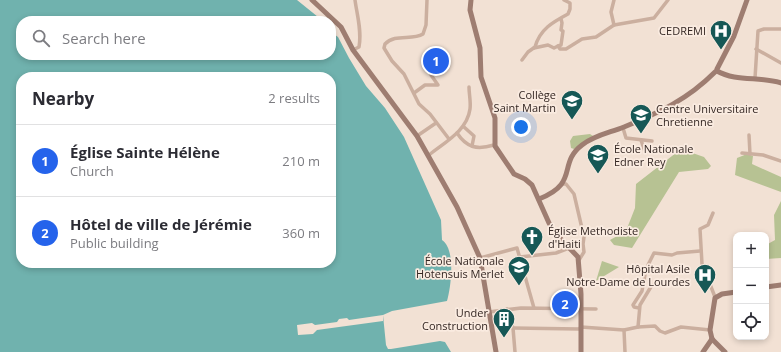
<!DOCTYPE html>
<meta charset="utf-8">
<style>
:root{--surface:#fff;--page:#f2f2f3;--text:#2b2b33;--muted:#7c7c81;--line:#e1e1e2;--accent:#2563eb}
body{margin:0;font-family:"Open Sans",sans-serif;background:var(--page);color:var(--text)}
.controls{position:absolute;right:12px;bottom:12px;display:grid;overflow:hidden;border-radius:8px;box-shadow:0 2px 6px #0003}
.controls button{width:36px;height:36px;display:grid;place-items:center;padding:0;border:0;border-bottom:1px solid var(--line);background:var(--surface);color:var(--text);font:20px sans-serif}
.you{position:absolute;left:521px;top:127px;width:14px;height:14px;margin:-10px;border:3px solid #fff;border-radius:50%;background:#1a73e8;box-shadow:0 0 0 6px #1a73e833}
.badge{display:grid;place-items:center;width:26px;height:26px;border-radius:50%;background:var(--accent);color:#fff;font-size:13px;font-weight:700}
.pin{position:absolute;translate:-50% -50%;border:2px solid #fff;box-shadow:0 1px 4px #0006}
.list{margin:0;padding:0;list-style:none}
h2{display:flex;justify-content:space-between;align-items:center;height:52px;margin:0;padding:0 16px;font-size:17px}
h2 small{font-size:13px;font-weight:400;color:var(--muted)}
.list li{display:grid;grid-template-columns:26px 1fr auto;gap:12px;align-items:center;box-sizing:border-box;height:72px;padding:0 16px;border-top:1px solid var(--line)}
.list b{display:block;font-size:15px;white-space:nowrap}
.list p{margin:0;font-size:13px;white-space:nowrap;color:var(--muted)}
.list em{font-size:13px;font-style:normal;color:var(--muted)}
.icon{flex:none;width:22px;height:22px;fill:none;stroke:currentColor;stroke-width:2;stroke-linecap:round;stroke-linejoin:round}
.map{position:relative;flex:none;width:781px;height:352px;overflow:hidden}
.search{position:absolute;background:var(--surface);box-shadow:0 2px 6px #0003;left:16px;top:16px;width:320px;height:44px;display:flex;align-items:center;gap:10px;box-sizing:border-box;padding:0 14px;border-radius:16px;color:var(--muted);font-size:15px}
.panel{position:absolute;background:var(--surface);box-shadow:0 2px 6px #0003;left:16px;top:72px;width:320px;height:196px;border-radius:16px}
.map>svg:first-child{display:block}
</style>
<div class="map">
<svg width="781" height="352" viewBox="0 0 781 352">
<rect width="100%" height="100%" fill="#f2e1d4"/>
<!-- green -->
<g fill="#b7c293">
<path d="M590 134 593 136 591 137 574 149 571 148 570 141 573 136Z"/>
<path d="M681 149 704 157 711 166 708 169 679 172 632 248 614 245 610 240 626 231 635 208 636 184Z"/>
<path d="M747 154 753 156 752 164 781 177V192L735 175 737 158Z"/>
<path d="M781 201V258L766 259V245L775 240 774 215Z"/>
<path d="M602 261 619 267 596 281Z"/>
</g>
<!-- water -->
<path fill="#70b2ae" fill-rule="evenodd" d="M0 0H297L323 21H21V55H331V32L338 37 349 58 366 86 385 108 404 137 441 220 442 240C456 249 451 287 447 301L392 311 383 315 386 345 388 349H391L440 341 445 342 451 352H0ZM21 77H331V263H21Z"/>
<!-- pier -->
<path fill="#f2e1d4" d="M383 315V321L317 330 313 334 298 335 297 325 312 323 315 325 337 322 339 319 347 318 349 320Z"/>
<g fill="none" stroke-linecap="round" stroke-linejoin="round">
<!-- street -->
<g stroke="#cbaf9f" stroke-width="3.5">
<path d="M427 0 426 25 423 34C412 41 395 33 385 44L384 48 392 61 404 74 419 104 430 114 449 139"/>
<path d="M614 25 611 12 614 0"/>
<path d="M558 46 561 45 563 31 561 30 562 23 561 19"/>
<path d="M534 48 548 45 554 48 558 46 560 49H566L582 39 596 37 614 25 654 18 668 0"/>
<path d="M756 49 781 63"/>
<path d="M353 50 359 47C362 31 357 15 355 0"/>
<path d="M522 60 528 52 535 47C540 29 553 22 568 14L570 9V3L564 0"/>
<path d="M755 78 758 31 764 29H781"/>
<path d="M414 93 425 85H438L431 75"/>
<path d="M464 127 474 136 472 146"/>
<path d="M623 128 626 138 652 141"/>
<path d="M457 133C467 148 477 150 494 145"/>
<path d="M749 135 750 154"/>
<path d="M417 136 436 123"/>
<path d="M641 140 644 149"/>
<path d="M742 153 763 155 781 161"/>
<path d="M429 155C445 142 467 131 470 109 471 102 469 94 469 87"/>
<path d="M562 184H566L574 194 584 237 583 244 584 252 579 260"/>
<path d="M713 213 708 225 700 229 702 264 715 297"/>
<path d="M520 257 556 253 569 248"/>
<path d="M480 258 517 248 534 308"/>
<path d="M639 308 634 307 633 305 642 291 646 269 654 253 672 255 677 253 700 251"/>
<path d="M507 309 513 328 515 352"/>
<path d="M465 315 521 308 596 309"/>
<path d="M638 327 640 305 652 285"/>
<path d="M513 328 579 329 581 327 624 330 638 327 655 326 660 331 665 333 681 327 710 330"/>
<path d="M624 330 625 352"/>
</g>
<!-- secondary -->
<g stroke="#9e7d71" stroke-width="5">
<path d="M312 0 341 27 353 50 417 136 457 207 480 258 496 352"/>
<path d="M471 0 470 10 480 48 481 77 495 118V146L514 174 525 179 532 185 549 223 555 233 578 257 581 294V352"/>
<path d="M717 69 734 36 747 0"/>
<path d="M717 71C736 82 761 76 781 83"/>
<path d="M539 199C580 183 557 164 582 145 595 135 609 133 624 127 660 112 687 100 715 72"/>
<path d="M766 287 781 285"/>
<path d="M712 339 710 330 715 298 722 294 736 292"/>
<path d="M712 339 725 352"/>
<path d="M703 352 712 339"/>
</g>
</g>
<!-- icons -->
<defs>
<g id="hospital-pin" transform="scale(1.15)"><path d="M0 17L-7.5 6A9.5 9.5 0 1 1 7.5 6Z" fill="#165856" stroke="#faebe0"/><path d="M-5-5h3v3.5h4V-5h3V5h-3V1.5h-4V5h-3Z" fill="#fff"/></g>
<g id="school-pin" transform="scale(1.15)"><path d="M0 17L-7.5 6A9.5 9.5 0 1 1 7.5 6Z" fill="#165856" stroke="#faebe0"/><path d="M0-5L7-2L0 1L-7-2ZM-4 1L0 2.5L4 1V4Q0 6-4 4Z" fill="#fff"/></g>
<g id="church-pin" transform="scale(1.15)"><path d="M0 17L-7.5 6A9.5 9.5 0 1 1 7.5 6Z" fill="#165856" stroke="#faebe0"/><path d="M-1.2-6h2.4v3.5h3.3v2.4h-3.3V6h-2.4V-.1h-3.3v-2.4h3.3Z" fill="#fff"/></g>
<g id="building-pin" transform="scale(1.15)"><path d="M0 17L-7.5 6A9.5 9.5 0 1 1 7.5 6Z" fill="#165856" stroke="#faebe0"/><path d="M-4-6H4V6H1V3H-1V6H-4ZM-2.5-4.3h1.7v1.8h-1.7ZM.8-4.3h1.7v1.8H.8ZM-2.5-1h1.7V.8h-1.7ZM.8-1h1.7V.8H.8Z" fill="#fff"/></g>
</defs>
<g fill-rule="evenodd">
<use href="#hospital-pin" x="721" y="31"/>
<use href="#school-pin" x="572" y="101"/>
<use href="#school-pin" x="641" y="115"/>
<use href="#school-pin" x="598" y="155"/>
<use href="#church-pin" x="532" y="237"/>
<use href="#school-pin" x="519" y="267"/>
<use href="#hospital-pin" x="705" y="275"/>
<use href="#building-pin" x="504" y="319"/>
</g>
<g text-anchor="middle" stroke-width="3.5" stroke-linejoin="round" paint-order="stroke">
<!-- poi labels -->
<g font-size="11" fill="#342723" stroke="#faebe0" text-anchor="end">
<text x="706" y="35">CEDREMI</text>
<text x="556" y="99">Collège<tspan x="556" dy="13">Saint Martin</tspan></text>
<text x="656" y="113" text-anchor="start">Centre Universitaire<tspan x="656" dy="13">Chretienne</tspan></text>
<text x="614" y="153" text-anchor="start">École Nationale<tspan x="614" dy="13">Edner Rey</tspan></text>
<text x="548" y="235" text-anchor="start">Église Methodiste<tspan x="548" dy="13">d'Haiti</tspan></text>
<text x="504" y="265">École Nationale<tspan x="504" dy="13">Hotensuis Merlet</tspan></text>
<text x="690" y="273">Hôpital Asile<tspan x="690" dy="13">Notre-Dame de Lourdes</tspan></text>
<text x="488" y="317">Under<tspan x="488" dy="13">Construction</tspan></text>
</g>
</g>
</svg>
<div class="controls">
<button>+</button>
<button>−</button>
<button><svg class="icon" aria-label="locate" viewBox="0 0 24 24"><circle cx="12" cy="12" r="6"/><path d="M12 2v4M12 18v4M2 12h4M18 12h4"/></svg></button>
</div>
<div class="you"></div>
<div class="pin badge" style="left:436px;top:61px">1</div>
<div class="pin badge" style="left:565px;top:304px">2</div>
<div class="search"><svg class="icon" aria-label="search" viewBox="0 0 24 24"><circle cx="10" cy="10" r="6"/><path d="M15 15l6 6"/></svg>Search here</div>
<section class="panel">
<h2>Nearby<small>2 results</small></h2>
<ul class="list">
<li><span class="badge">1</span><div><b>Église Sainte Hélène</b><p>Church</p></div><em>210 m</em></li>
<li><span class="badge">2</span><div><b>Hôtel de ville de Jérémie</b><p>Public building</p></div><em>360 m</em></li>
</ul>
</section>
</div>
